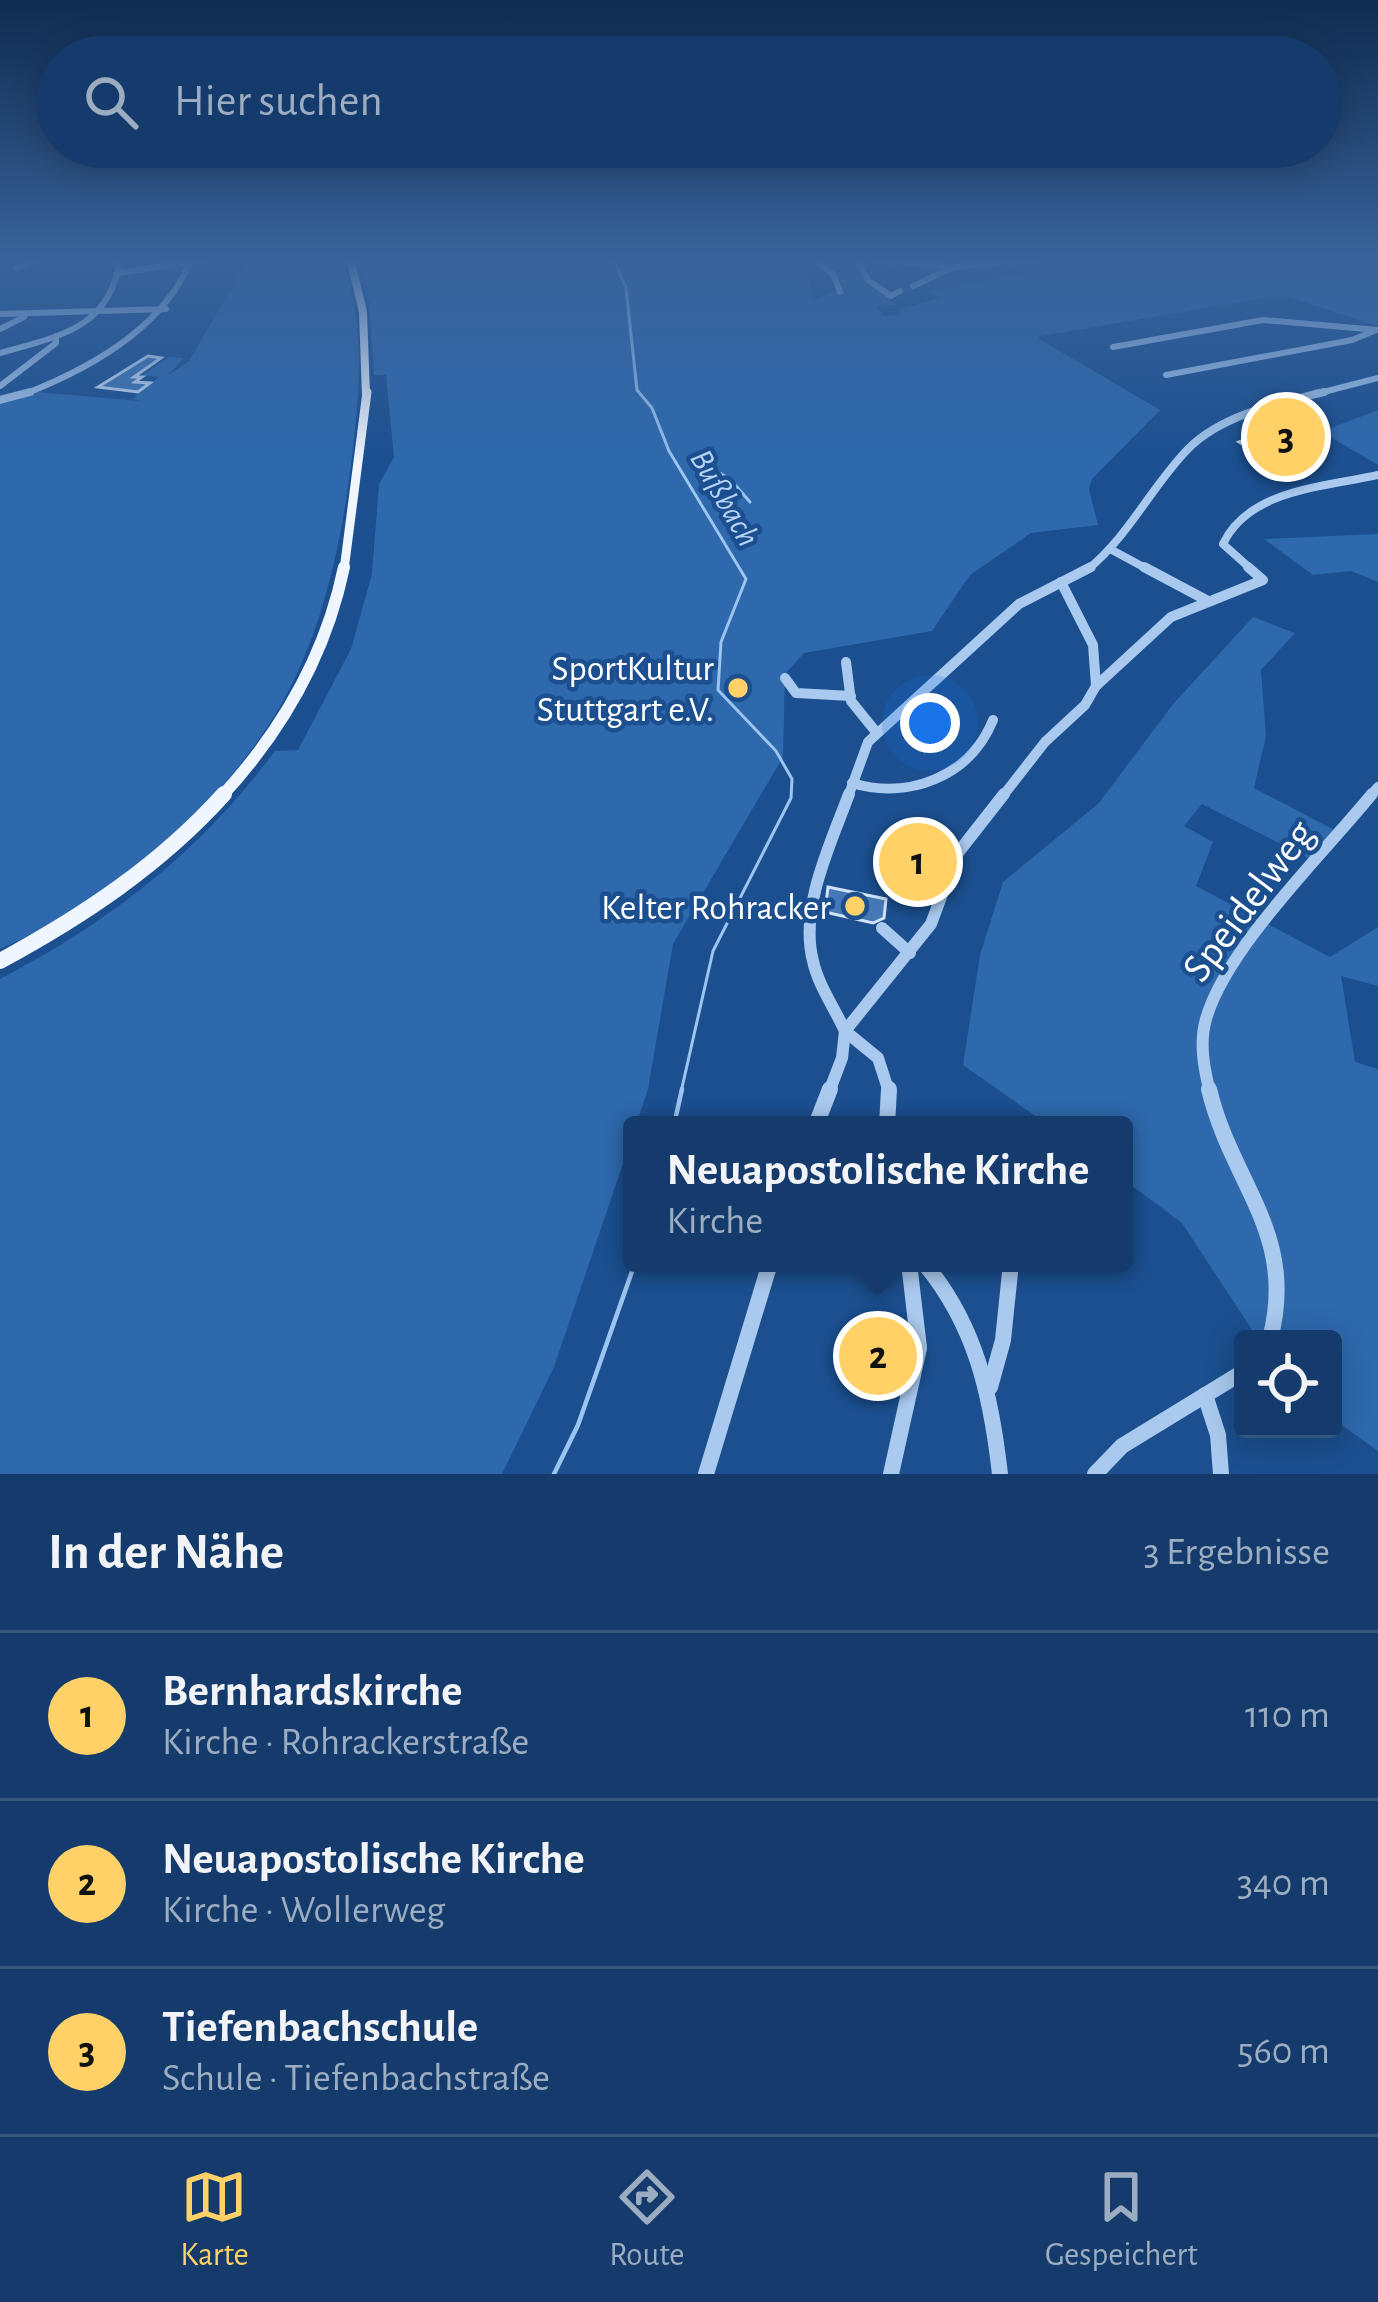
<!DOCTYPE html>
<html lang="de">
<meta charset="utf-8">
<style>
:root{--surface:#143b6b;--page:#1d4271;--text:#f1f3f6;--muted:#9dadc1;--line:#33557e;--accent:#ffd166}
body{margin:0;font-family:"Alegreya Sans",sans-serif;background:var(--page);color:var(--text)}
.controls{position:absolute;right:36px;bottom:36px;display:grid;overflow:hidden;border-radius:12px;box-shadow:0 6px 30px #0003}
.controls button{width:108px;height:108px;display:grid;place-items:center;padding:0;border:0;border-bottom:3px solid var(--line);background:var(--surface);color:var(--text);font:60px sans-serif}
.you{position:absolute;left:930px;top:723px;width:42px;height:42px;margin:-30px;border:9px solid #fff;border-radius:50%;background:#1a73e8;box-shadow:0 0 0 18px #1a73e833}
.badge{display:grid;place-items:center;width:78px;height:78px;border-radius:50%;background:var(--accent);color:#111;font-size:39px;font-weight:700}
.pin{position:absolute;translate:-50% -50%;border:6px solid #fff;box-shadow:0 3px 12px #0006}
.popup{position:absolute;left:623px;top:1116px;width:510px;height:156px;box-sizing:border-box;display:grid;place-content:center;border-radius:12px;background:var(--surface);filter:drop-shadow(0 3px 9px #0005);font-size:39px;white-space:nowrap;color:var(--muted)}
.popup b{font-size:45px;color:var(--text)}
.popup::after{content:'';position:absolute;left:50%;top:100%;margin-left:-24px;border:24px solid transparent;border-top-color:var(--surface)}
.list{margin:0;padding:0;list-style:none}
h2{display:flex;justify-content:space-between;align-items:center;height:156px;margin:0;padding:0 48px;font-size:51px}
h2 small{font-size:39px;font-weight:400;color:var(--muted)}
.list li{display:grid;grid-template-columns:78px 1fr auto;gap:36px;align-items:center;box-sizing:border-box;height:168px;padding:0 48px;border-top:3px solid var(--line)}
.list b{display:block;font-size:45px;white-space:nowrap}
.list p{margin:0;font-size:39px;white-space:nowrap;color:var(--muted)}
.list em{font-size:39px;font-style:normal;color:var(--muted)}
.icon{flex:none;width:66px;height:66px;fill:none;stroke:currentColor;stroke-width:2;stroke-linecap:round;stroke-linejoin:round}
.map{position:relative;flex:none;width:1378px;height:1474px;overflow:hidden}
.search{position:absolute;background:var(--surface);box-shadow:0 6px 30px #0003;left:36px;right:36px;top:36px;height:132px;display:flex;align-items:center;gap:30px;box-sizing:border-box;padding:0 42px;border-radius:66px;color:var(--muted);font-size:45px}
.sheet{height:660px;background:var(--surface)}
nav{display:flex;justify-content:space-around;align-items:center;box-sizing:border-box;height:168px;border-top:3px solid var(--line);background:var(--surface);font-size:33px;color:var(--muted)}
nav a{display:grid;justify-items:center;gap:6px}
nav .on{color:var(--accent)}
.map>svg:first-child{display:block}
</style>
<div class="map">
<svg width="1378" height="1474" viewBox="0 0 1378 1474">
<rect width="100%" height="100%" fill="#1b4f8f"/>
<!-- green -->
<g fill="#2e69ad">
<path d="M249 258H343C364 331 361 381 352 456 342 541 323 633 279 708 218 811 110 902 0 949V402L37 392 140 401 132 399 159 377 143 375 168 357 184 358 167 376 189 361Z"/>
<path d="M356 258H792L806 271 814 299 841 290 831 268 856 265 865 280 896 305 876 306 883 316 900 315V309L940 298 926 291 1109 258H1378V326L1282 295 1036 337 1160 410 1092 479 1089 489 1098 525 1031 533 970 575 932 631 804 653 785 674 783 757 673 944 648 1089 636 1125H632V1137L554 1367 502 1474H0V979C110 922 201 851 275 751L298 750 351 649 372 574 379 484 394 457 386 375H374L369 302Z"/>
<path d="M1378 410V465L1332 438 1328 429Z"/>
<path d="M1378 534V582L1351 571 1313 575 1264 539Z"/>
<path d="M1253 617 1295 633 1261 670 1266 736 1254 788 1340 833 1316 862 1202 804 1184 826 1213 842 1196 886 1330 957 1378 927V986L1341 976 1355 1062 1378 1069V1451L1333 1419V1339H1258L1182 1223 1124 1180V1125H1048L963 1065 980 955 1003 882 1099 803 1174 703Z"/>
</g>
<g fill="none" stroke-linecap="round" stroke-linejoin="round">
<!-- stream-far1 -->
<g stroke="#9cc4f0" stroke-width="3">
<path d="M613 258 626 288 637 390 652 408 669 451 746 579 721 642 718 690 776 751 792 779 791 798 713 951 681 1092"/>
<path d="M704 464 730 479 750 502"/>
</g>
<!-- stream -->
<g stroke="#9cc4f0" stroke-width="4.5">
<path d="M674 1125 682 1089"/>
<path d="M554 1474 578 1425 635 1263"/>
</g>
</g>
<!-- building -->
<g fill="#4478b7" stroke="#cfe3fa" stroke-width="3">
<path d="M148 356 161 358 134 377H142L135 382 150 383 138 392 98 387Z"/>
<path d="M1292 419 1317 431 1285 441 1301 450 1282 456 1272 451 1260 454 1239 442Z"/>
<path d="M921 842 932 847 929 852 934 855 923 875 912 881 903 869Z"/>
<path d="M828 887 886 899 884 918 873 923 825 912Z"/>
<path d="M873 1325 904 1338 902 1348 895 1345 887 1378 862 1364Z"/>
</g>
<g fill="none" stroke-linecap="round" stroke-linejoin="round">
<!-- minor-far4 -->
<g stroke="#a9c9ee" stroke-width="6">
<path d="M813 258 833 274 840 292"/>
<path d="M854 258 954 267 1053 258"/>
<path d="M864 260 859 263 868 280 891 296 900 291"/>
<path d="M16 268 43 258"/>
<path d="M120 273 214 258"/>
<path d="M913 286 952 268"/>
<path d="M0 314 166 309"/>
<path d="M0 329 24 317"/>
<path d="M1113 347 1263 320 1378 330"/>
<path d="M0 353C59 336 111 329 120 258"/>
<path d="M1166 375 1352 340 1374 331"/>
<path d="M0 386 56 343V336"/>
<path d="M22 395C87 370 161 330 189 264"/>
<path d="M1312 395 1378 378"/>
</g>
<!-- minor-far3 -->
<g stroke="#a9c9ee" stroke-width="8">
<path d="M0 400 30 392"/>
<path d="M1112 550 1149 570"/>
<path d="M1087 570C1129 536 1151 487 1188 449 1221 415 1279 403 1324 392"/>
<path d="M1252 570 1223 544C1249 489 1325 487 1378 475"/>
</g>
<!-- minor-far2 -->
<g stroke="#a9c9ee" stroke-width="10">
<path d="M1144 567 1208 601"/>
<path d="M1061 582 1093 645 1096 686"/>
<path d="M846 662 851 701 876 732"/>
<path d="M785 678 796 693 851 696"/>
<path d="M852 783C908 800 970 777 993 720"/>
<path d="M848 797 868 742 1019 604 1091 567"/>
<path d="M1002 797 1045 742 1085 705 1096 686 1171 617 1263 580 1248 567"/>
<path d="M1369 797 1378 787"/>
</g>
<!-- minor-far1 -->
<g stroke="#a9c9ee" stroke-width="12">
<path d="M882 928 910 953"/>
<path d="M845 1031C835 1009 818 985 813 961 799 908 831 843 849 794"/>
<path d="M845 1031 878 1058 889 1092"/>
<path d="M829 1092 842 1058 845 1031 931 924 957 854 1004 794"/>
<path d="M1210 1092C1204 1069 1199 1043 1206 1019 1226 948 1324 853 1372 794"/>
</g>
<!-- minor -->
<g stroke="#a9c9ee" stroke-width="16">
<path d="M1209 1089C1231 1183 1298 1234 1270 1339"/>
<path d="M816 1125 830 1089"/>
<path d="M887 1125 889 1089"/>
<path d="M924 1263C976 1325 991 1395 1000 1474"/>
<path d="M990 1387 1003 1340 1011 1263"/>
<path d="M1205 1395 1218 1435 1221 1474"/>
<path d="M706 1474 770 1263"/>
<path d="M891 1474 919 1348 909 1263"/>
<path d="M1095 1474 1122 1446 1243 1372"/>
</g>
<!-- major-far3 -->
<path stroke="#f0f6ff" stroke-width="8" d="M350 258 363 312 366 395"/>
<!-- major-far2 -->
<path stroke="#f0f6ff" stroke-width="9" d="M344 570 367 392"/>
<!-- major-far1 -->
<path stroke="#f0f6ff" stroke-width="12" d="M221 797C281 732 326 654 344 567"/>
<!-- major -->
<path stroke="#f0f6ff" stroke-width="16" d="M0 961C83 916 160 865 224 794"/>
</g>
<!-- sky -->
<linearGradient id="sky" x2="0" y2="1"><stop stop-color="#0f2b4f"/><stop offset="0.56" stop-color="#39639b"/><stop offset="1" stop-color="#39639b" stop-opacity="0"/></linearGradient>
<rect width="1378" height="464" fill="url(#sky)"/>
<!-- markers -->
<g fill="#ffd166" stroke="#1b4f8f" stroke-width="4.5">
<circle cx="738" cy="688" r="12"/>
<circle cx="855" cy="906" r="12"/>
</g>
<g text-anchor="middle" stroke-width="9" stroke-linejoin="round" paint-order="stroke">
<!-- far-water labels -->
<g font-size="33" font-style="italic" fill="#b5d3f5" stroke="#1b4f8f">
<text transform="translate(726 497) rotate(60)" y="12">Bußbach</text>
</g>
<!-- poi labels -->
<g font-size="36" fill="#fff" stroke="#1b4f8f" text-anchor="end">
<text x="714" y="680">SportKultur<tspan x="714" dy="41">Stuttgart e.V.</tspan></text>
<text x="831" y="919">Kelter Rohracker</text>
</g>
<!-- near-street labels -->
<g font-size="42" fill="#fff" stroke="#1b4f8f">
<text transform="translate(1247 900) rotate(-53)" y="15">Speidelweg</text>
</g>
</g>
</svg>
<div class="controls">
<button><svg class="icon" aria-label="locate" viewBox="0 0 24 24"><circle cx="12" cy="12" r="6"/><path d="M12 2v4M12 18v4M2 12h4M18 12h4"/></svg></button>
</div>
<div class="you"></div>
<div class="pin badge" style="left:918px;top:862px">1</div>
<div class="pin badge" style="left:878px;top:1356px">2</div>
<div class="popup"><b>Neuapostolische Kirche</b>Kirche</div>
<div class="pin badge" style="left:1286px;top:437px">3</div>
<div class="search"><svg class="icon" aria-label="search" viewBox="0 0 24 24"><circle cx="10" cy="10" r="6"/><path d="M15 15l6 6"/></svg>Hier suchen</div>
</div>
<section class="sheet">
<h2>In der Nähe<small>3 Ergebnisse</small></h2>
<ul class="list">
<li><span class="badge">1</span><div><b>Bernhardskirche</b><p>Kirche · Rohrackerstraße</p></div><em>110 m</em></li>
<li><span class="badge">2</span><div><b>Neuapostolische Kirche</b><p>Kirche · Wollerweg</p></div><em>340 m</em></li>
<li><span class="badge">3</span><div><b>Tiefenbachschule</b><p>Schule · Tiefenbachstraße</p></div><em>560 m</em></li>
</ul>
</section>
<nav>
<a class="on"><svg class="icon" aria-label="map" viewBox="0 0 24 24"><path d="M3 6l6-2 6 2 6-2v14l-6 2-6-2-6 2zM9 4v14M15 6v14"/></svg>Karte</a>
<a><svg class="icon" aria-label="directions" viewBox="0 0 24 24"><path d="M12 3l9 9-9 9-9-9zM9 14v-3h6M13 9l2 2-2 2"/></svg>Route</a>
<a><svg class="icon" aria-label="saved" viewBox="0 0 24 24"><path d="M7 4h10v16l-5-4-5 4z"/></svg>Gespeichert</a>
</nav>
